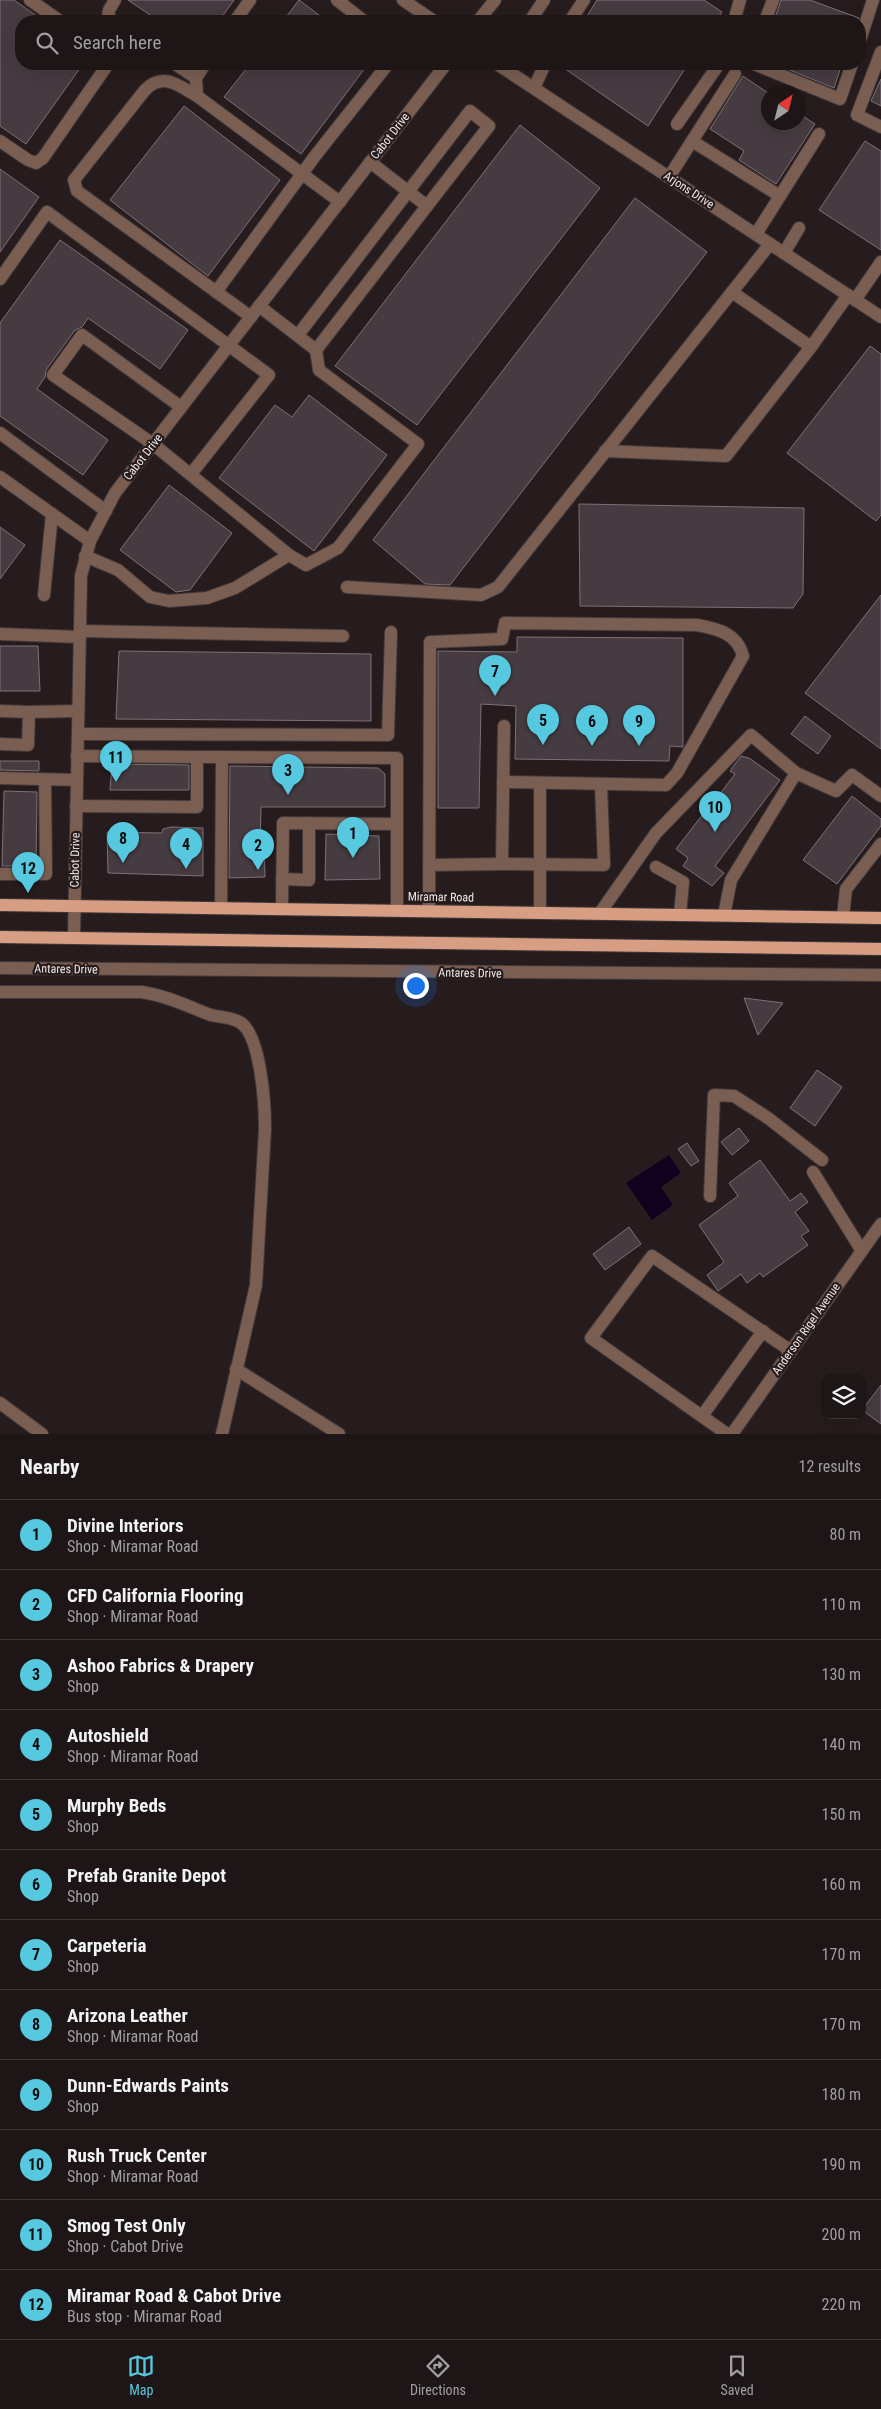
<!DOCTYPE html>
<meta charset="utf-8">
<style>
:root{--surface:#1d1516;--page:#251e1f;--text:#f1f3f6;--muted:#a09fa1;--line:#3b3435;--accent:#56c9e1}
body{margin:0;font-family:"Roboto Condensed",sans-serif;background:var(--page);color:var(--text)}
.controls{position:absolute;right:15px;bottom:15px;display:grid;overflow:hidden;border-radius:10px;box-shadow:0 5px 20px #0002}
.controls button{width:45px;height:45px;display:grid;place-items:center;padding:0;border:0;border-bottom:1px solid var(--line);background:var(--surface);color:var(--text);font:25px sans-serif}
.compass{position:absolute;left:761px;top:85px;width:45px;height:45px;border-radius:50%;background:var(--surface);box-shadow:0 5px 20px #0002;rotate:35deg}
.you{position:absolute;left:415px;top:985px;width:18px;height:18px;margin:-12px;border:4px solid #fff;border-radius:50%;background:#1a73e8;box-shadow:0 0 0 8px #1a73e833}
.badge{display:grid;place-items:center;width:32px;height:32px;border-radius:50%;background:var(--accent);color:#111;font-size:16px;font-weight:700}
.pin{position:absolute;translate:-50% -41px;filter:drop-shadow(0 1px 2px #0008)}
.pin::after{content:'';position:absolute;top:26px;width:18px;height:15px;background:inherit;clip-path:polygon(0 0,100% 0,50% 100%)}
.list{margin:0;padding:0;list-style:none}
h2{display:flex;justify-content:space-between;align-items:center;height:65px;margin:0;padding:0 20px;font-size:21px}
h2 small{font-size:16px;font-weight:400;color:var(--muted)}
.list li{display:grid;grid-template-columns:32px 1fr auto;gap:15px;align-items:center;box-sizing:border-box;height:70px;padding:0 20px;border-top:1px solid var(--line)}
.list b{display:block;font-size:19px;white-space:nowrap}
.list p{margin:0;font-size:16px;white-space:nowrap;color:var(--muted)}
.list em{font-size:16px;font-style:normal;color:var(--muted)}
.icon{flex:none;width:28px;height:28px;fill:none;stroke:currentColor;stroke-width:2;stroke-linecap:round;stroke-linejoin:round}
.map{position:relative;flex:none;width:881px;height:1434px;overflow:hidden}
.search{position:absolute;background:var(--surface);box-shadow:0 5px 20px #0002;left:15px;right:15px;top:15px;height:55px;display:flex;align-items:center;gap:12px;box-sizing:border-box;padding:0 18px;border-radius:20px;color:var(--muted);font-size:19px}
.sheet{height:905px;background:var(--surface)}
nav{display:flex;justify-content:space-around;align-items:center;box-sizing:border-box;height:70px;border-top:1px solid var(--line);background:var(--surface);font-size:14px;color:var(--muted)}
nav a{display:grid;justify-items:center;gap:2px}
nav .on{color:var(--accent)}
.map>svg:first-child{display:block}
</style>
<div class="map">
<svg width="881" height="1434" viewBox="0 0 881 1434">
<rect width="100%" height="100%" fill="#271c1d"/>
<!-- water -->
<path fill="#12001f" d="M669 1155 681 1173 661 1187 673 1205 652 1220 626 1183Z"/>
<!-- building -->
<g fill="#463b41" stroke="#7d7178">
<path d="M0 0H14L44 21H21V64H83L26 144 0 126Z"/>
<path d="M128 0H234L219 21H159Z"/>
<path d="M299 0 327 21H283Z"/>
<path d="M597 0H704L722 12 716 21H584Z"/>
<path d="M781 0H810L859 18 858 21H774Z"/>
<path d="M250 64H368L301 154 224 97Z"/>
<path d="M558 64H688L648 126Z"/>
<path d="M775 64H842L834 88Z"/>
<path d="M743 76 768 93V122H798V113L815 124 776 184 739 160 744 151 710 129Z"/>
<path d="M881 79V106L871 101Z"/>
<path d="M184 106 280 180 208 276 110 200Z"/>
<path d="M520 125 600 188 417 425 335 366Z"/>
<path d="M865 141 881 151V250L819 210Z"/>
<path d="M0 169 39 197 0 252Z"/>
<path d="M635 198 707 252 450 585 425 584 373 540Z"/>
<path d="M60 240 188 330 160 369 88 318 82 327 75 330 46 370 45 377 37 389 108 440 83 475 0 416V323Z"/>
<path d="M870 346 881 354V515L876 521 787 453Z"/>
<path d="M309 395 387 455 314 551 219 478 275 405 292 417Z"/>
<path d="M169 485 232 533 190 590 176 592 120 550Z"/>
<path d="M579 504 804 508 803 594 793 608 580 606Z"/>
<path d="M0 527 25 545 0 579Z"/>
<path d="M881 595V749L805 693Z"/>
<path d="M517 637 683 638V747L670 746 669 761 515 759 516 706 481 704 479 808H438V651L517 652Z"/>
<path d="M0 646H38L40 691H0Z"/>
<path d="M119 651 371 654V721L116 719Z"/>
<path d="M805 716 831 736 818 754 791 734Z"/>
<path d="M741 756 749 758 780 780 715 866 724 873 712 886 683 866 688 858 676 849 703 814 699 811 708 800 713 803 735 774 730 771Z"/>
<path d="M0 761H39V771L0 770Z"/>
<path d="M112 764 189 765V790H110Z"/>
<path d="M230 766 378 768 385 774V807H261L260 847H264L265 877 229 878Z"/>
<path d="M4 791 37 792 36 866H2Z"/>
<path d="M852 796 881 819V826L837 884 803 860Z"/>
<path d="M171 827 203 828V876L108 873 107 832 162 833 163 829Z"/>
<path d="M326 834 379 836 380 879 325 880Z"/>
<path d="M744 998 783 1003 758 1035Z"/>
<path d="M817 1070 842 1087 815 1126 790 1108Z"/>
<path d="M739 1128 749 1141 732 1155 721 1142Z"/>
<path d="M687 1143 699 1161 691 1166 678 1149Z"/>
<path d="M760 1160 790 1201 801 1193 808 1202 795 1212 809 1231 801 1236 808 1245 763 1277 760 1273 747 1283 741 1274 718 1291 707 1275 724 1262 699 1225 738 1196 729 1183Z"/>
<path d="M629 1227 641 1244 605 1270 593 1254Z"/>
<path d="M881 1385V1424L862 1410Z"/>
</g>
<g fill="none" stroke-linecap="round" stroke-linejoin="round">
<!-- minor casing -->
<g stroke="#433839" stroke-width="14">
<g id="minor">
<path d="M30 0 60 21"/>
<path d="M337 0 364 21"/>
<path d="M403 0 434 21"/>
<path d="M113 21 108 17 109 10 115 0"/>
<path d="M235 21 250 0"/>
<path d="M478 21 495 0"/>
<path d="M530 21 544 0"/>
<path d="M570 21 584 0"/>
<path d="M734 21 740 0"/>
<path d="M765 21 773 0"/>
<path d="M860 40 873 0"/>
<path d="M881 52 857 115 881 127"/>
<path d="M175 64 196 78"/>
<path d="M497 64 881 317"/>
<path d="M754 64 840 99 852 64"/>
<path d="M534 88 545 64"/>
<path d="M197 96 196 78 205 64"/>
<path d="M677 124 719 64"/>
<path d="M0 141 28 160 36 163 43 158 108 64"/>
<path d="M692 141 735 74"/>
<path d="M669 177 692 141 780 196 756 234"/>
<path d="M780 196 819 134"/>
<path d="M784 253 799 228"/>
<path d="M0 279 47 212 269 375 191 474"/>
<path d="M216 292 315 156 388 64"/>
<path d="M732 292 811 347"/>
<path d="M855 300 881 262"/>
<path d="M259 306 316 350 427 206 370 162"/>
<path d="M251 317 77 191 74 180 145 90C163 72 178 85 197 96L340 202"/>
<path d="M298 335 470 111 489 126 427 206"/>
<path d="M181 407 82 335 53 375 153 444 289 555 306 565 338 548 418 444 319 370 316 350"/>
<path d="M0 433 106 511"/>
<path d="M605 451 726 456 811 347 848 295"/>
<path d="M0 477 90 541"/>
<path d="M85 556 118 570 150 597 169 601 207 598 235 588 289 555"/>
<path d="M347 587 481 595 498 587 770 244"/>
<path d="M44 595 52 514"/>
<path d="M80 631 343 636"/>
<path d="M0 634 80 637"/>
<path d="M0 711 29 712 28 745 0 744"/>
<path d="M29 712 78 711"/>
<path d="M78 734 388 735 391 632"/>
<path d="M197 757H222"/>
<path d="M796 773 836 791 852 775 881 796"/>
<path d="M0 778 77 780"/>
<path d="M76 806 197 807V757L77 756"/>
<path d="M502 864 504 726"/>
<path d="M429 865 502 864 604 865 601 785"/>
<path d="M656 867 683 882 680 915"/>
<path d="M0 874H46L45 780"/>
<path d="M282 879 309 880V823"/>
<path d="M221 907 222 757 397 758V910"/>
<path d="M282 908 283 823 397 824"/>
<path d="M429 911 430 642 502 639 505 623 697 625C718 629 737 633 743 656L677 773 666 785 503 782"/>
<path d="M540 913V783"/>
<path d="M600 913 656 833 751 735 796 773 731 880 724 915"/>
<path d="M843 917 846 889 881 844"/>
<path d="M74 937 81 576 90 541 115 493 446 64"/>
<path d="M0 968 881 975"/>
<path d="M0 992H142C167 996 185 1005 208 1014 218 1018 231 1016 241 1023 261 1037 265 1105 265 1129L256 1285 222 1434"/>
<path d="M813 1172 862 1251"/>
<path d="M710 1196 714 1095 734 1096 768 1118 822 1160"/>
<path d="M236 1369 339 1434"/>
<path d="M0 1403 42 1434"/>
<path d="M702 1416 763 1331"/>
<path d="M727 1434 591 1338 652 1256 791 1351"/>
<path d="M732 1434 881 1224"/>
</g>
</g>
<!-- major casing -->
<g stroke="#433839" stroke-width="14">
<g id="major">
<path d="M0 905 881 918"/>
<path d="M0 937 881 949"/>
</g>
</g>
<!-- minor -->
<use href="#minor" stroke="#7a5e52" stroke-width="12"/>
<!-- major -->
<use href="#major" stroke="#d79e83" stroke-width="12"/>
</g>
<g text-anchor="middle" stroke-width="4.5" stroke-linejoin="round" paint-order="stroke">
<!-- street labels -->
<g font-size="12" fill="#efe7e7" stroke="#271c1d">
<text transform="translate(390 136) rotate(-52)" y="4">Cabot Drive</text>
<text transform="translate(689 190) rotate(33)" y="4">Arjons Drive</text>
<text transform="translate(143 457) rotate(-52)" y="4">Cabot Drive</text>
<text transform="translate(75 860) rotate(-89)" y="4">Cabot Drive</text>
<text transform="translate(441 897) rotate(1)" y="4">Miramar Road</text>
<text transform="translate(66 969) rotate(1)" y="4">Antares Drive</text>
<text transform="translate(470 973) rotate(1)" y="4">Antares Drive</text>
<text transform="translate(806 1329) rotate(-55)" y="4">Anderson Rigel Avenue</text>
</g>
</g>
</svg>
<div class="controls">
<button><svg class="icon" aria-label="layers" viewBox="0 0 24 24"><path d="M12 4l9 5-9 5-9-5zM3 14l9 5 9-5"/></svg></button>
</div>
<svg class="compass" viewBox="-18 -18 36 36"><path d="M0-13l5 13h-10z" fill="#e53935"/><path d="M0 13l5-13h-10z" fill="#a09fa1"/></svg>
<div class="you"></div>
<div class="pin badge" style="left:353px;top:858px">1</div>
<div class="pin badge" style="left:258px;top:870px">2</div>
<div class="pin badge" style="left:288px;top:795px">3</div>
<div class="pin badge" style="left:186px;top:869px">4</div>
<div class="pin badge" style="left:543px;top:745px">5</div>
<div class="pin badge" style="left:592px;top:746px">6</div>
<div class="pin badge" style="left:495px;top:696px">7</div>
<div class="pin badge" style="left:123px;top:863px">8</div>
<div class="pin badge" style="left:639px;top:746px">9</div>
<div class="pin badge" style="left:715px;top:832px">10</div>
<div class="pin badge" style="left:116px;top:782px">11</div>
<div class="pin badge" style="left:28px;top:893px">12</div>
<div class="search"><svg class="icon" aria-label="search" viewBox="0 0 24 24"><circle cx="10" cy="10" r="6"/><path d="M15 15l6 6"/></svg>Search here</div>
</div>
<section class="sheet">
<h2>Nearby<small>12 results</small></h2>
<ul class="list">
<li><span class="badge">1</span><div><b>Divine Interiors</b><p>Shop · Miramar Road</p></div><em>80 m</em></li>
<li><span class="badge">2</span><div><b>CFD California Flooring</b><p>Shop · Miramar Road</p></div><em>110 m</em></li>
<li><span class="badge">3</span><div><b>Ashoo Fabrics &amp; Drapery</b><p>Shop</p></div><em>130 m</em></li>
<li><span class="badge">4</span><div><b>Autoshield</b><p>Shop · Miramar Road</p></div><em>140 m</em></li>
<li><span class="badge">5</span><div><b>Murphy Beds</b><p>Shop</p></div><em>150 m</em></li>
<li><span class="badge">6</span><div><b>Prefab Granite Depot</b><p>Shop</p></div><em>160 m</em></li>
<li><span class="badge">7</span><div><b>Carpeteria</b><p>Shop</p></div><em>170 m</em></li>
<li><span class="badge">8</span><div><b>Arizona Leather</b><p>Shop · Miramar Road</p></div><em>170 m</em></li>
<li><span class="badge">9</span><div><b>Dunn-Edwards Paints</b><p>Shop</p></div><em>180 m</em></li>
<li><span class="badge">10</span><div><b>Rush Truck Center</b><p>Shop · Miramar Road</p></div><em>190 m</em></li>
<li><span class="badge">11</span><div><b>Smog Test Only</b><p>Shop · Cabot Drive</p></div><em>200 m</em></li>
<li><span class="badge">12</span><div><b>Miramar Road &amp; Cabot Drive</b><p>Bus stop · Miramar Road</p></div><em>220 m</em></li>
</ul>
</section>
<nav>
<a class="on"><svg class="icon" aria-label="map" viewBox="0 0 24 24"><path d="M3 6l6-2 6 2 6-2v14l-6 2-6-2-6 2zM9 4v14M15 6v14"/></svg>Map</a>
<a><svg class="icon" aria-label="directions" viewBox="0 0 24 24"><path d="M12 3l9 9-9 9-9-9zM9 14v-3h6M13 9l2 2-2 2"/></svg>Directions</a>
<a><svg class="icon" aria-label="saved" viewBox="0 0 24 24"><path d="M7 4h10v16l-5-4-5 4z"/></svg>Saved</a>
</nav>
